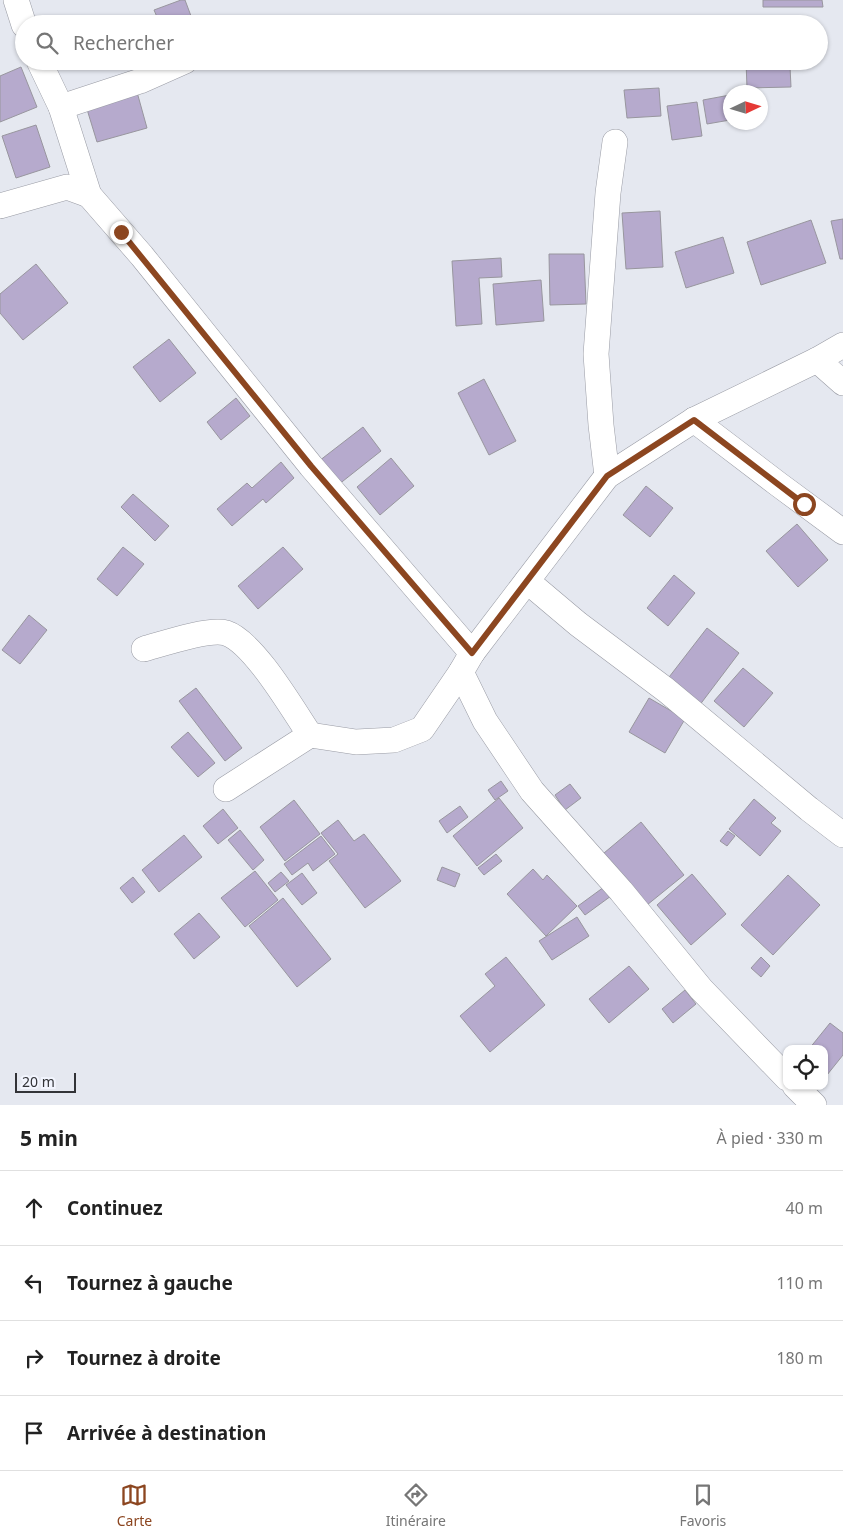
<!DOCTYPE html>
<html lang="fr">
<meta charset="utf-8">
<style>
:root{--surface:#fff;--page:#f6f6f6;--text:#222;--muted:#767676;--line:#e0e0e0;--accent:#8c4620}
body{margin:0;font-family:"Noto Sans",sans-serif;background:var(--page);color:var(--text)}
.controls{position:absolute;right:15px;bottom:15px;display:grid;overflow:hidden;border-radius:10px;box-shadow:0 1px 4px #0004}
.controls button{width:45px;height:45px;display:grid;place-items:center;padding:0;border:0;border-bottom:1px solid var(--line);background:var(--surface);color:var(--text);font:25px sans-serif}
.compass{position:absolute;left:723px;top:85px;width:45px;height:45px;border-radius:50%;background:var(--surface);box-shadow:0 1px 4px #0004;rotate:86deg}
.scale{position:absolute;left:15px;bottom:12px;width:61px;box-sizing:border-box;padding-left:5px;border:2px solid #323337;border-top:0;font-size:14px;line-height:18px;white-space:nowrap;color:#323337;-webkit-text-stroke:4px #f2f5fe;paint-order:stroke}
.stop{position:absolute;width:15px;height:15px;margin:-11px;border:4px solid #8c4620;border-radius:50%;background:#fff}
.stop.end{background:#8c4620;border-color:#fff;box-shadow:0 1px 5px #0008}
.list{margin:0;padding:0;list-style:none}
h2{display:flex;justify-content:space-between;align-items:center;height:65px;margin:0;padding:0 20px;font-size:21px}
h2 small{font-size:16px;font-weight:400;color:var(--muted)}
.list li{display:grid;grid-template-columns:32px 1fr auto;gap:15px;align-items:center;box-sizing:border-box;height:75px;padding:0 20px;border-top:1px solid var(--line)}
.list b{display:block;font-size:19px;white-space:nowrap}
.list em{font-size:16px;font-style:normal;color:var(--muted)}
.icon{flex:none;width:28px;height:28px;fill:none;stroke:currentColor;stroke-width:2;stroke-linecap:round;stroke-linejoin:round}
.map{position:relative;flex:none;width:843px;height:1105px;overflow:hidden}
.search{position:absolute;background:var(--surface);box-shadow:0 1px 4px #0004;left:15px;right:15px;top:15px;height:55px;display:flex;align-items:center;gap:12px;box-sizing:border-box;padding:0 18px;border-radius:28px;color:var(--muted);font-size:19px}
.sheet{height:365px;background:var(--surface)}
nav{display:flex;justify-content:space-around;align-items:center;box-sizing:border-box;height:70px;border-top:1px solid var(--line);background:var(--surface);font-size:14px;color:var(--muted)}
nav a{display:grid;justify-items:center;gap:2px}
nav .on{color:var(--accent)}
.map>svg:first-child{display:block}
</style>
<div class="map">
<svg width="843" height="1105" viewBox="0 0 843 1105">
<rect width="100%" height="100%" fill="#e5e8f0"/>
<!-- building -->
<g fill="#b6aacd" stroke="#98969e">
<path d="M181 0H185L194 24H160L154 10Z"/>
<path d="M763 0H822L823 7H763Z"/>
<path d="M746 61H797V67H790L791 87 747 88Z"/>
<path d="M21 67 37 107 0 122V76Z"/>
<path d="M659 88 661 116 627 118 624 90Z"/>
<path d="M137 92 147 128 97 142 86 106Z"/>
<path d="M730 95V120L707 124 703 100Z"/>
<path d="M697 102 702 136 672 140 667 106Z"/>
<path d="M36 125 50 167 16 178 2 136Z"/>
<path d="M660 211 663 267 626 269 622 213Z"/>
<path d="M843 219V259H840L831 221Z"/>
<path d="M811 220 826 263 761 285 747 242Z"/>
<path d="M723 237 734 273 686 288 675 252Z"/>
<path d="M549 254H584L586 304 550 305Z"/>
<path d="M501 258 502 277 479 278 482 324 456 326 452 261Z"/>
<path d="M36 264 68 303 23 340 0 313V294Z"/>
<path d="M541 280 544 321 496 325 493 284Z"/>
<path d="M169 339 196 373 160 402 133 367Z"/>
<path d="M484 379 516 441 489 455 458 393Z"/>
<path d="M236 398 250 416 221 440 207 422Z"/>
<path d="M363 427 381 451 338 485 319 461Z"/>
<path d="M391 458 414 486 380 515 357 487Z"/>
<path d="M281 462 294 478 266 503 263 499 232 526 217 509 247 483 252 488Z"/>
<path d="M646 486 673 508 650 537 623 515Z"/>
<path d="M133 494 169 526 155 541 121 507Z"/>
<path d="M797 524 828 560 798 587 766 551Z"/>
<path d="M123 547 144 564 117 596 97 579Z"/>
<path d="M283 547 303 569 258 609 238 586Z"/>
<path d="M674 575 695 593 668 626 647 608Z"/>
<path d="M29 615 47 630 20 664 2 650Z"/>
<path d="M707 628 739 653 699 706 666 681Z"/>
<path d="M743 668 773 693 744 727 714 701Z"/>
<path d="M196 688 242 748 225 761 179 701Z"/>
<path d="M649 698 685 719 665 753 629 732Z"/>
<path d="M188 732 215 763 198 777 171 747Z"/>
<path d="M501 781 508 791 495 800 488 790Z"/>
<path d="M570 784 581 798 565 810 555 795Z"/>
<path d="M499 798 523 828 477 866 453 836Z"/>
<path d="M754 799 776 818 771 823 781 831 760 856 729 829Z"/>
<path d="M294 800 320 834 285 861 260 827Z"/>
<path d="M460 806 468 817 447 833 439 821Z"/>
<path d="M223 809 238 828 218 844 203 826Z"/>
<path d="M338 820 354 841 364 834 401 881 365 908 329 861 338 854 321 833Z"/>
<path d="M641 822 684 875 647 905 604 853Z"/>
<path d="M240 830 264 860 253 870 228 840Z"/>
<path d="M728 831 735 836 727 846 720 841Z"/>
<path d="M184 835 202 857 159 892 142 870Z"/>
<path d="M321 836 335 854 313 871 308 863 292 875 284 864Z"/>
<path d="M496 854 502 861 484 875 478 868Z"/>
<path d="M442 867 460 874 455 887 437 880Z"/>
<path d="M533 869 543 880 547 875 577 906 546 936 507 894Z"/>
<path d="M255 871 278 900 245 927 221 898Z"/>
<path d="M281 872 289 881 275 892 268 883Z"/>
<path d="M302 873 317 893 302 905 286 885Z"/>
<path d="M692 874 726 914 691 945 657 905Z"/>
<path d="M788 875 820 905 773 955 741 925Z"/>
<path d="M133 877 145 892 132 903 120 888Z"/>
<path d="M604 887 611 896 585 915 578 906Z"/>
<path d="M283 898 331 959 297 987 249 926Z"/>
<path d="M199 913 220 937 194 959 174 934Z"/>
<path d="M577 917 589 936 552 960 539 941Z"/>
<path d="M506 957 545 1005 490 1052 460 1016 495 986 485 974Z"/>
<path d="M761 957 770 966 761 977 751 968Z"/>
<path d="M629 966 649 989 609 1023 589 999Z"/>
<path d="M685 990 696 1004 673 1023 662 1009Z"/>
<path d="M830 1023 843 1033V1055L827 1075 824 1073V1049H809Z"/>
</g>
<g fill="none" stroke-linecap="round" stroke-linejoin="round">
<!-- minor casing -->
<g stroke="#999ba4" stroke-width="26">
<g id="minor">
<path d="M16 0 24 25"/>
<path d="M39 61 61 107 89 195 142 256 311 466 472 653"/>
<path d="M61 107 140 81 185 61"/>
<path d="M0 206 67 187 89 195"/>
<path d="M817 360 843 383"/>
<path d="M694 420 778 484 843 532"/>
<path d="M607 476 601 425 596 354 608 193 615 142"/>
<path d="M527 581 578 624 666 690 809 809 843 835"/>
<path d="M144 649C162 644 209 628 226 633 254 642 293 710 310 735"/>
<path d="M461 672 485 721 532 791 621 891 701 989 787 1078"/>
<path d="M226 789 310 735 356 742 394 740 422 729 461 672 472 653 607 476 694 420 817 360 843 345"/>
<path d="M795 1086 814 1105"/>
</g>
</g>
<!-- minor -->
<use href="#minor" stroke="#fff" stroke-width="25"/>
</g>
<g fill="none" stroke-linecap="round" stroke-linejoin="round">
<!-- route -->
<path stroke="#8c4620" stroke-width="6" d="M121 232 311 466 472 653 607 476 694 420 804 504"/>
</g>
</svg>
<div class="controls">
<button><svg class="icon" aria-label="locate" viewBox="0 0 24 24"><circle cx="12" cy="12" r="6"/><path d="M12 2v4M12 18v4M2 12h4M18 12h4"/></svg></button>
</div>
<svg class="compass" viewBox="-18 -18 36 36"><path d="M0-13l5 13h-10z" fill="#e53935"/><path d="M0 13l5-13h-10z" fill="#767676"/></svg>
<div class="scale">20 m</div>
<div class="stop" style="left:804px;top:504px"></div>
<div class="stop end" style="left:121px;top:232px"></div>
<div class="search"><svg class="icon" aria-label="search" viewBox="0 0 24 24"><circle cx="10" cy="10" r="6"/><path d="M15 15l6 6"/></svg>Rechercher</div>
</div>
<section class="sheet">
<h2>5 min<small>À pied · 330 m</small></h2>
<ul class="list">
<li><svg class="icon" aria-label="ahead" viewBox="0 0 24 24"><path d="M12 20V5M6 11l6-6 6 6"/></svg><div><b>Continuez</b></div><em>40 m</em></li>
<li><svg class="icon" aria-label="left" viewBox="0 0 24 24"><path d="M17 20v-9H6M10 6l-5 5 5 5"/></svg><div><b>Tournez à gauche</b></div><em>110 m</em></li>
<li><svg class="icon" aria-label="right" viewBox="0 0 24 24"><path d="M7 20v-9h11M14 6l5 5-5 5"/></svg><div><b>Tournez à droite</b></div><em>180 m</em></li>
<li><svg class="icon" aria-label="arrive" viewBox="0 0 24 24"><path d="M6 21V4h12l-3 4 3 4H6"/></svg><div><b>Arrivée à destination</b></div></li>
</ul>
</section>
<nav>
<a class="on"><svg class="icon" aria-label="map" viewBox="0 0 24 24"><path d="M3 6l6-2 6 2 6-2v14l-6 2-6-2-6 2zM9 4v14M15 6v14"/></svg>Carte</a>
<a><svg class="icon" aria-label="directions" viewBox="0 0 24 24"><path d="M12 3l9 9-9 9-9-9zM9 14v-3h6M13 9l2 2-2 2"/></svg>Itinéraire</a>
<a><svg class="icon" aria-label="saved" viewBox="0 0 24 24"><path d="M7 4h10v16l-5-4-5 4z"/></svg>Favoris</a>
</nav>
